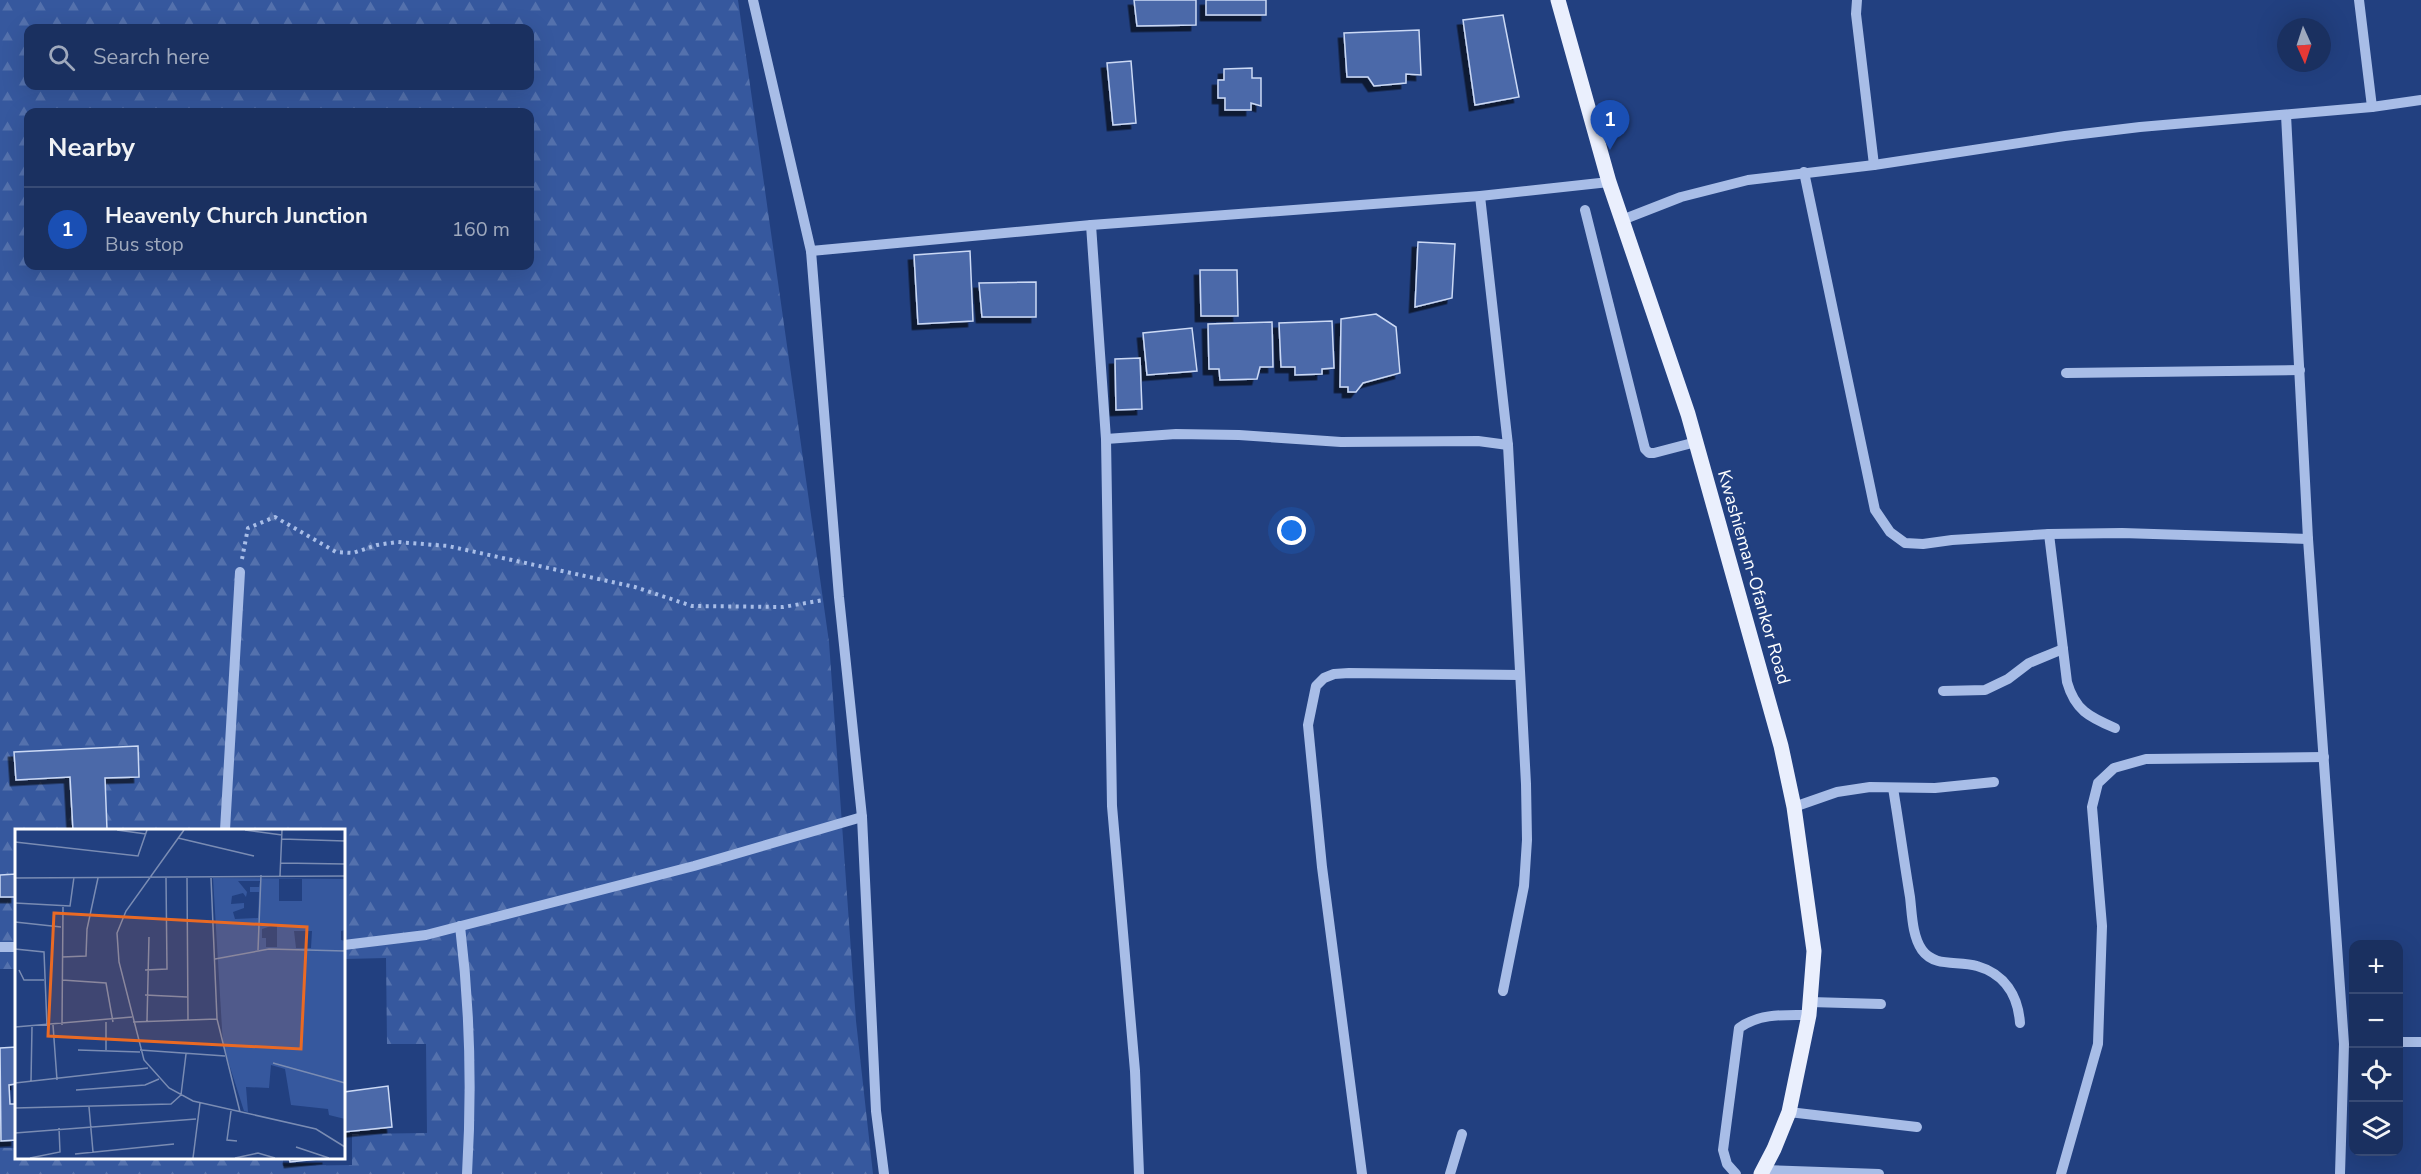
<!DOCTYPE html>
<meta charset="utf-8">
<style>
:root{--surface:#1a3060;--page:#273c69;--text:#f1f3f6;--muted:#9fa9bd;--line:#384b75;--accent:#f3dc6a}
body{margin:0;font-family:"Nunito Sans",sans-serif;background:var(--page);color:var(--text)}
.controls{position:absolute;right:18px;bottom:18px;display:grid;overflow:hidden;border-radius:12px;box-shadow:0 6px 24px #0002}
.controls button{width:54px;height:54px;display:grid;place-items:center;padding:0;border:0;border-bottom:2px solid var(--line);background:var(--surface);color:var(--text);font:30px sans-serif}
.compass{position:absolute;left:2277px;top:18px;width:54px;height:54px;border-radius:50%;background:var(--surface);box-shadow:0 6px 24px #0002;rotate:177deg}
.you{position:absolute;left:1292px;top:531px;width:21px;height:21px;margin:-15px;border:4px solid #fff;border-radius:50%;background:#1a73e8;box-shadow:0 0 0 9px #1a73e833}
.badge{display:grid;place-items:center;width:39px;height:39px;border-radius:50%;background:var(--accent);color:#fff;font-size:20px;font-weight:700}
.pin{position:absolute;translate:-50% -50px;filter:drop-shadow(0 2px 3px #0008)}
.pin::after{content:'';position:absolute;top:32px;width:21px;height:18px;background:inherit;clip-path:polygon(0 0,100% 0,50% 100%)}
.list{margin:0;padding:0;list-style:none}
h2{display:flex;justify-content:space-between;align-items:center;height:78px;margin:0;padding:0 24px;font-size:26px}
h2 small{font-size:20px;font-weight:400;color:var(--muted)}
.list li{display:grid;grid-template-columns:39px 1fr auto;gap:18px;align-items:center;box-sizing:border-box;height:84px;padding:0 24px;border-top:2px solid var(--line)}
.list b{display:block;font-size:22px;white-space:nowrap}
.list p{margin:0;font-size:20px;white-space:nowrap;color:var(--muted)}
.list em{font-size:20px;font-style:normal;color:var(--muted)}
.icon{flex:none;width:33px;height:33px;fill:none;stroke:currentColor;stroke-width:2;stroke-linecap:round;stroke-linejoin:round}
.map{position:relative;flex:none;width:2421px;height:1174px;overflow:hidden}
.search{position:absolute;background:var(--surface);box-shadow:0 6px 24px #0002;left:24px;top:24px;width:510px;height:66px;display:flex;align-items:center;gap:15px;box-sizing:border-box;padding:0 21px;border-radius:12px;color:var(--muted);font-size:22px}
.panel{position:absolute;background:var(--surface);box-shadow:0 6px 24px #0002;left:24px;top:108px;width:510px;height:162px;border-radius:12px}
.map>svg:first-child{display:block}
</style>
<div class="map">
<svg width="2421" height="1174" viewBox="0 0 2421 1174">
<defs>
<pattern id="forest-firs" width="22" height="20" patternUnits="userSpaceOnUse" patternTransform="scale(1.5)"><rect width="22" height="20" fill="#36589e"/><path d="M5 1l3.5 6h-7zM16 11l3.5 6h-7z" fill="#5471ad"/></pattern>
<filter id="shadow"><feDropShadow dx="-5.5" dy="5.5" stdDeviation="0" flood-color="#0009"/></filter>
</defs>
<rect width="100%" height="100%" fill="#224080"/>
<!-- forest -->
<path fill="url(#forest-firs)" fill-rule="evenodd" d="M0 0H738L829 642 856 1021 873 1174H0V1148H16V1158H283V1166L352 1165V1134L427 1133 426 1044H387L386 958 344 959V830H16V969H0ZM28 28H530V86H28ZM28 112H530V266H28Z"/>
<!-- building -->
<g fill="#4b69a9" stroke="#cbd9f5" stroke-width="1.5" filter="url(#shadow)">
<path d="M1134 0H1196V25L1137 26Z"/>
<rect x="1206" y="0" width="60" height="15"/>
<path d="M1503 15 1519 97 1475 105 1463 20Z"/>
<path d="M1419 30 1421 75 1406 74V83L1374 86 1368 77H1347L1344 33Z"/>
<path d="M1131 61 1136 123 1113 125 1107 63Z"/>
<path d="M1252 68V78H1261V106L1251 103V110H1225V98H1218V80H1224V69Z"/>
<path d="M1418 242 1455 244 1452 298 1415 307Z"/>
<path d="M970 251 973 321 918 324 914 255Z"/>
<path d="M1200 270H1237L1238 316H1201Z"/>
<path d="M1036 282V317H982L979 283Z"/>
<path d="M1376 314 1396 327 1400 373 1363 383 1356 392H1348V387H1340L1341 319Z"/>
<path d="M1332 321 1334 368 1322 369V374L1295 375V367H1281L1279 323Z"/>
<path d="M1272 322 1273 367H1260L1257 379 1220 380 1219 369H1209L1208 324Z"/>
<path d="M1192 328 1197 371 1147 375 1143 333Z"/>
<path d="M1140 358 1142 409 1116 410 1115 359Z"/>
<path d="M138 746 139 777 105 778 107 830H73L70 777 16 780 14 752Z"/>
<path d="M16 874V897H0V875Z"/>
<path d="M16 1047V1084L9 1085 10 1104H16V1140L1 1141 0 1048Z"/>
<path d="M388 1086 392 1127 344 1132V1092Z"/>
<path d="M289 1158H328L290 1162Z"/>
</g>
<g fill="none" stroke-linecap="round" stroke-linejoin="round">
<!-- path -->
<path stroke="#a8bde7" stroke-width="4" stroke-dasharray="3 4.5" stroke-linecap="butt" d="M242 559 248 528 275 517 336 552 353 553 377 545 397 542 448 546 635 587 692 606 783 607 824 600"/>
<!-- minor -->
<g stroke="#a8bde7" stroke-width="10">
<path d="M753 0 811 251 839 597 862 817 876 1111 884 1174"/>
<path d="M1857 0 1856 14 1874 165"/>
<path d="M2359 0 2372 107"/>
<path d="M2286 115 2308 539 2344 1044 2340 1174"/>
<path d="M1804 172 1875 510 1890 532 1905 543 1923 544 1952 540 2049 534 2122 533 2308 539"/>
<path d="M1480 196 1508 445 1526 784 1527 840 1524 886 1503 991"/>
<path d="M1585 210 1645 449 1649 453H1654L1696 442"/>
<path d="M1622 220 1681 197 1748 180 1874 165 2065 136 2140 127 2372 107 2421 100"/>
<path d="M1091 225 1106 439 1112 806 1135 1071 1139 1174"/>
<path d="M811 251 1091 225 1480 196 1609 182"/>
<path d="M2066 373 2300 370"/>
<path d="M1106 439 1176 434 1239 435 1341 442 1478 441 1508 445"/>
<path d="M2049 534 2067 682C2075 710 2089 717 2115 728"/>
<path d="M1943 691 1985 690 2008 679 2029 663 2063 649"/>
<path d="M1893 788C1899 824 1904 861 1910 897 1912 913 1912 936 1922 950 1935 968 1958 960 1977 966 2005 974 2018 996 2020 1023"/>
<path d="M1794 807 1837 792 1870 787 1935 788 1994 782"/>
<path d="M225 830 240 572"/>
<path d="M460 926C470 1008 472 1091 467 1174"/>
<path d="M344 945 426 935 694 866 862 817"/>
<path d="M0 947H16"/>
<path d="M1810 1002 1881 1004"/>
<path d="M2398 1042H2421"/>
<path d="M1789 1112 1917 1127"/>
<path d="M1763 1170 1879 1174"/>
<path d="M1362 1174 1322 867 1308 725 1316 686 1324 678 1334 674 1349 673 1520 675"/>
<path d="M1450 1174 1462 1134"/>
<path d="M1736 1174 1727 1164 1723 1150 1739 1028C1760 1013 1784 1015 1809 1015"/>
<path d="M2061 1174 2098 1044 2102 926 2092 807 2098 783 2114 768 2146 759 2324 757"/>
</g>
<!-- major -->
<path stroke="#eaeffd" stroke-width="15" d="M1558 0 1609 182 1688 414 1781 746 1794 807 1814 951 1809 1015 1789 1112 1774 1149 1761 1174"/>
</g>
<g text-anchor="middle" stroke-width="4.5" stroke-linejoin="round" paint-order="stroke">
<!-- street labels -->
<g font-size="18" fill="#fff" stroke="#224080">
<text transform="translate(1754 577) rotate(74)" y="6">Kwashieman-Ofankor Road</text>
</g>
</g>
<!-- overview -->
<g transform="translate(15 829)">
<rect width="330" height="330" fill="#224080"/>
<path d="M198 49 330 50V101L326 102V111L330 112V290L314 286 313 280 276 276 270 240 256 236 254 259 231 258 233 283 229 282 208 216ZM264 50H287V72H264ZM223 52H245L244 58H235V63H244L243 89 220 90 218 83 229 79V74L216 75 217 67 228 64 231 68 232 63ZM256 97H262V118H251V109H247V100ZM279 102H297L296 119H281Z" fill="#36589e" fill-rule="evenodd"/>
<path fill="none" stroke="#7a8cb3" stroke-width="1.5" d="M102 1 131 5M169 1 111 82 102 104 104 133 129 231 154 259 178 272 301 300 330 318M230 1 267 6M163 9 239 27M267 10 330 12M0 13 123 27 132 1M266 34 330 35M265 47 267 1M0 49 330 47M172 49 173 191M196 49 202 190 225 283M0 74 55 77 59 48M0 93 46 98M0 120 29 123 32 197M243 121 246 46M47 128 71 127 72 100 83 49M200 130 254 120 330 122M4 141 9 151H29M130 141 152 140 151 49M47 151 91 154 98 193M130 166 172 168M132 192 134 108M118 193 202 190M38 196 42 251M47 196 48 78M0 198 117 188M63 221 125 223M91 221V193M125 221 210 227M258 234 330 254M16 252 17 198M0 254 133 239M61 261 130 256 144 250M74 278 78 323M0 279 156 275 166 266 171 225M216 282 212 311 222 312M0 304 181 290M281 318 314 329M60 325 159 315M15 329 45 323 44 299M178 329 185 274M220 329 243 324 260 329"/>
<path fill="#ea6a24" fill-opacity="0.15" stroke="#ea6a24" stroke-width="3" d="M39 84 292 98 286 220 33 207Z"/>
<rect width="330" height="330" fill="none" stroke="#fff" stroke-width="3"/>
</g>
</svg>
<div class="controls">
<button>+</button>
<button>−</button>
<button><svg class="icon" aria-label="locate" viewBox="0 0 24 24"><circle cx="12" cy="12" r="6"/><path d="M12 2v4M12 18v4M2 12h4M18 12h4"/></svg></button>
<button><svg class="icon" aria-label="layers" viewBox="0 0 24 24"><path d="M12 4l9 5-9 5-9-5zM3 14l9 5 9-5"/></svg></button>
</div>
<svg class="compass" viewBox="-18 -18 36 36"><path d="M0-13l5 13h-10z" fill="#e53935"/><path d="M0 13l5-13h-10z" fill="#9fa9bd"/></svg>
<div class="you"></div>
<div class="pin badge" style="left:1610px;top:150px;background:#1a4fb4">1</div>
<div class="search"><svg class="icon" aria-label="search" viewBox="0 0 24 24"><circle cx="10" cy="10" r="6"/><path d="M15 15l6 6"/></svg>Search here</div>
<section class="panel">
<h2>Nearby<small></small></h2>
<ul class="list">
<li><span class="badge" style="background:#1a4fb4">1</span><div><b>Heavenly Church Junction</b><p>Bus stop</p></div><em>160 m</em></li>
</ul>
</section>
</div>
